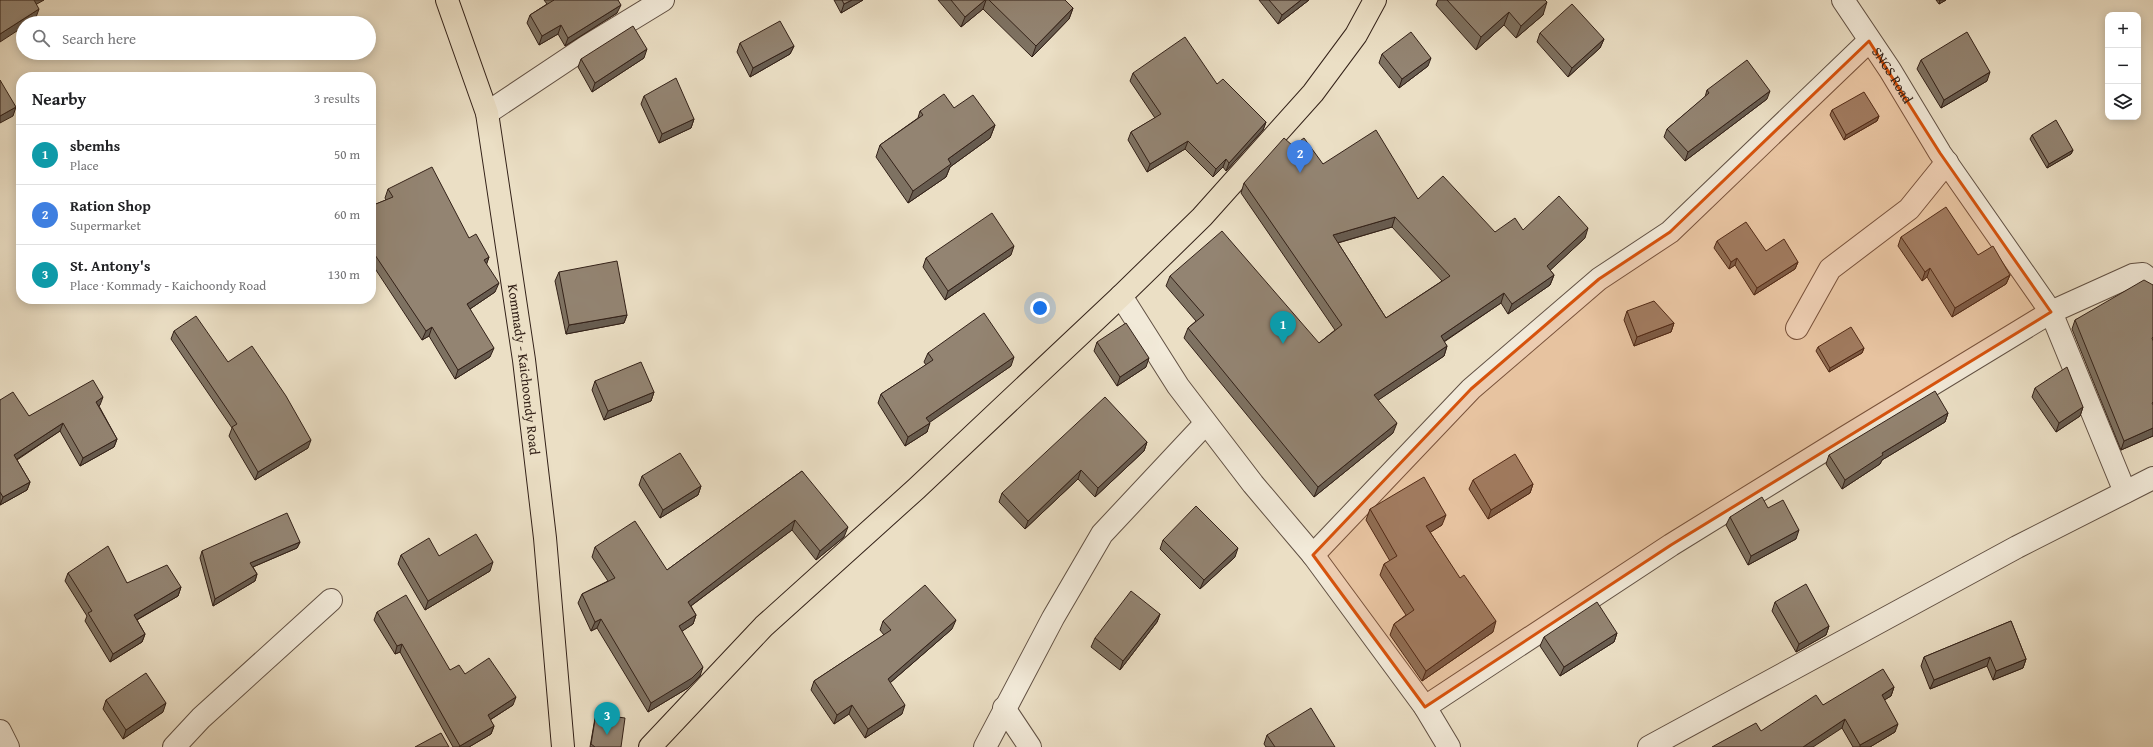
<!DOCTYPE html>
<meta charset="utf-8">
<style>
:root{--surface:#fff;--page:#f2f2f2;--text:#202124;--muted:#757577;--line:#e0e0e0;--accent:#db2777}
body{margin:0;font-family:"Gentium Book Plus",serif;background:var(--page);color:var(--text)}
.controls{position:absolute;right:12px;top:12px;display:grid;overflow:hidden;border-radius:8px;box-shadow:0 2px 10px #0003}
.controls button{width:36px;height:36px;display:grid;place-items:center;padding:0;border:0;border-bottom:1px solid var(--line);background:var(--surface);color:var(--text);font:20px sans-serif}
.you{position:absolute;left:1040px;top:308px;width:14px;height:14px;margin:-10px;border:3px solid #fff;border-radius:50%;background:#1a73e8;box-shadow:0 0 0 6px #1a73e833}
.badge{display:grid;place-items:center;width:26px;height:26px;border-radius:50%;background:var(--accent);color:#fff;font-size:13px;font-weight:700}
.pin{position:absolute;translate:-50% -33px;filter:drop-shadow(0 1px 2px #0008)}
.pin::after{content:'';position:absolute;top:21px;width:14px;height:12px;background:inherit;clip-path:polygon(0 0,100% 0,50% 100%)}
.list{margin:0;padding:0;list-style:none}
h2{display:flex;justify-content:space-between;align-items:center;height:52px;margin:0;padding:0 16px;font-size:17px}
h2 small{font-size:13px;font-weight:400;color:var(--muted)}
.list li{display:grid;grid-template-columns:26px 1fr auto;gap:12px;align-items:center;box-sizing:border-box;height:60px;padding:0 16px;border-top:1px solid var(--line)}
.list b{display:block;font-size:15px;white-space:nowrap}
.list p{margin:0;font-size:13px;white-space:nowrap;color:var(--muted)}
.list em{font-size:13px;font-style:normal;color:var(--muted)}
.icon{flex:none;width:22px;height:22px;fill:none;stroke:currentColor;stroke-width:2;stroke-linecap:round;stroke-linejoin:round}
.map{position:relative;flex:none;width:2153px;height:747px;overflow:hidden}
.search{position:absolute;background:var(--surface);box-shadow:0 2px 10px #0003;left:16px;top:16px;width:360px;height:44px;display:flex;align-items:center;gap:10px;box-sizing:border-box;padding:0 14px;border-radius:22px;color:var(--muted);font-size:15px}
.panel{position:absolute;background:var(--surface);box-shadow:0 2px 10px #0003;left:16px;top:72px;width:360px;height:232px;border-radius:16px}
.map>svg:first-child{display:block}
</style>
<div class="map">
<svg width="2153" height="747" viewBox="0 0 2153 747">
<rect width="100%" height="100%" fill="#ebdfc5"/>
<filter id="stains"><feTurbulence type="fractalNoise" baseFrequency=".005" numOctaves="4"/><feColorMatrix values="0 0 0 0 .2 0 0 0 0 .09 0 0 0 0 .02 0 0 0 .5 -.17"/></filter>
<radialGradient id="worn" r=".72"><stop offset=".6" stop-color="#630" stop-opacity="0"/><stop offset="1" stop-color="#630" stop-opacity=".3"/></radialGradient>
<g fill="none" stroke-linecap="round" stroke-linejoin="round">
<!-- minor casing -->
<g stroke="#615043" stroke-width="24">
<g id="minor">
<path id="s1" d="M1843 0 1890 70 1940 153 2051 312 2125 492"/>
<path d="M487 113 586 47 663 0"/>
<path d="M1121 296 1178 386 1253 484 1313 555 1425 707 1449 747"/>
<path d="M1797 328 1830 269 1909 209 1947 162"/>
<path d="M1313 555 1471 389 1599 279 1670 232 1869 41"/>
<path d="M1425 707 1671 545 1844 438 2051 312 2133 275 2143 274 2153 282"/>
<path d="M1004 708 1030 747"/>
<path d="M0 731 8 747"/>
<path d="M174 747 201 718 331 600"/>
<path d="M985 747 1053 618 1102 534 1205 424"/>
<path d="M1649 747 2017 547 2153 478"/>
</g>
</g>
<!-- major casing -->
<g stroke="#332118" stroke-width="24">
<g id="major">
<path id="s2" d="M447 0 487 113 524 360 545 538 563 747"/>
<path d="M650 747 764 626 916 489 1121 296 1202 217 1313 93 1356 35 1375 0"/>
</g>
</g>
<!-- minor -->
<use href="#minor" stroke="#f2ead9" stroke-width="22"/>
<!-- major -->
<use href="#major" stroke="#ebdfc5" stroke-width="22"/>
</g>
<!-- wall -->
<g fill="#7e7262" stroke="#332118" fill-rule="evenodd">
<path d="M544 0H618L617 13 565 46 558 34 539 45 527 23 530 15 547 4Z"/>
<path d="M834 0H863L841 13Z"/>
<path d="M938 0H1065L1073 8 1069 19 1032 57 983 9 961 27Z"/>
<path d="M1259 0H1309L1278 24Z"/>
<path d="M1438 0H1545L1543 15 1516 38 1504 25 1476 50 1436 5Z"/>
<path d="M1936 0H1946L1939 4Z"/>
<path d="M1540 33 1604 39 1600 48 1568 77 1537 42Z"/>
<path d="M740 43 794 46 790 54 750 77 737 52Z"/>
<path d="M1382 54 1428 66 1399 88 1379 63Z"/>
<path d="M644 58 592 92 578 67 581 59Z"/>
<path d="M1921 60 1987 81 1941 108 1917 69Z"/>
<path d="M1133 73 1217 84 1266 122 1263 130 1226 171 1223 167 1213 177 1185 149 1147 172 1128 140 1131 132 1155 118 1130 81Z"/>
<path d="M1707 90 1767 99 1685 161 1664 137 1667 129 1705 97Z"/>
<path d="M644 96 694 119 691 128 659 143 641 104Z"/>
<path d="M954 108 995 125 990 138 950 167 946 177 908 203 876 157 880 145 918 118 920 111Z"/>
<path d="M1832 110 1879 116 1877 121 1844 140 1830 115Z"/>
<path d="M2032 135 2073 150 2071 154 2047 168 2030 139Z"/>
<path d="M1293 146 1323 164 1418 199 1495 232 1523 230 1585 238 1550 270 1554 275 1550 285 1508 314 1501 303 1444 342 1447 346 1444 356 1378 400 1393 433 1314 497 1184 338 1188 328 1196 321 1166 286 1170 276 1319 343 1335 330 1241 193 1244 183ZM1392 227 1442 281 1386 318 1338 243Z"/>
<path d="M388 189 469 238 489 257 486 264 495 292 470 309 490 357 455 379 429 336 422 340 372 264 371 265V206L386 200 385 198Z"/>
<path d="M1901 237 1978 255 2010 275 2006 284 1952 317 1927 277 1922 281 1898 246Z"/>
<path d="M1717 241 1766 251 1798 262 1795 269 1754 295 1735 265 1729 269 1714 248Z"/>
<path d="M1011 255 945 300 923 267 926 258Z"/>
<path d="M559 272 627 315 624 323 566 334 555 281Z"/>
<path d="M2153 285V436L2121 450 2072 329 2075 320Z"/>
<path d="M1627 311 1674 323 1671 332 1634 346 1624 320Z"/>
<path d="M174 331 228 362 308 448 255 480 229 436 232 428 171 339Z"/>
<path d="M1097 342 1146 367 1117 386 1094 351Z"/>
<path d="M1818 347 1864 348 1862 353 1829 372 1816 351Z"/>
<path d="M928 353 1011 366 929 422 927 432 905 446 878 403 881 394 926 365 924 362Z"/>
<path d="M595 381 654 392 651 401 604 420 592 390Z"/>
<path d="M2035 388 2083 407 2080 416 2056 432 2032 397Z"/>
<path d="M0 400 29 416 100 405 99 406 117 439 114 447 80 466 60 431 17 460 30 482 27 490 0 505Z"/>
<path d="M1948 413 1945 422 1882 460 1880 464 1842 489 1826 464 1829 455Z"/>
<path d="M1147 442 1144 451 1095 497 1078 479 1025 529 999 502 1002 493Z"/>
<path d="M802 471 844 537 816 560 792 530 691 606 696 615 693 624 682 631 700 676 688 688 648 712 597 628 591 631 578 603 582 594 608 581 592 557 595 547 667 570Z"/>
<path d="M642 476 701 486 698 495 660 518 639 485Z"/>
<path d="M1473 480 1533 484 1530 493 1488 519 1469 489Z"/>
<path d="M1768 508 1796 539 1748 565 1726 525 1730 517Z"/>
<path d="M1370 509 1442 525 1430 532 1493 632 1422 681 1390 635 1394 624 1406 615 1380 575 1384 564 1390 561 1366 520Z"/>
<path d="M1163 540 1235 557 1200 589 1160 549Z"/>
<path d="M300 542 297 548 253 567 257 574 255 581 213 606 200 558 202 551Z"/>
<path d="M401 555 439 556 490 571 425 610 398 564Z"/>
<path d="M68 573 127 583 181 587 178 596 137 620 145 634 142 642 110 662 85 621 87 616 65 581Z"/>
<path d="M1775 602 1829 626 1826 635 1796 652 1772 611Z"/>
<path d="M377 612 450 670 465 674 513 705 490 720 494 726 491 734 469 747H453L400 652 395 654 374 620Z"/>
<path d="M1160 614 1157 622 1120 670 1091 647 1095 638Z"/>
<path d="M883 621 952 629 890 683 902 714 865 738 849 714 834 724 811 690 814 681 884 635 880 630Z"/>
<path d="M2011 621 2026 659 2023 668 1993 680 1987 666 1930 689 1921 666 1924 657Z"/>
<path d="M1617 633 1614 642 1560 676 1540 646 1544 637Z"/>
<path d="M1894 687 1891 696 1884 700 1895 732 1870 747H1853L1842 728 1823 705Z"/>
<path d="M106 700 163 712 123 739 103 709Z"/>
<path d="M596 714 621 747H590L595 718Z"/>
<path d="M1267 735 1335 747H1266L1264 744Z"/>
</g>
<!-- shaded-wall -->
<g fill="#675c50" stroke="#332118">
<path d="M32 0H44L28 9Z"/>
<path d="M852 0H863L841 13 844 4Z"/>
<path d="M985 0H986L983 9 961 27 965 17Z"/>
<path d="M1301 0H1309L1278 24 1282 15Z"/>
<path d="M1940 0H1946L1939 4Z"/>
<path d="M1547 2 1543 15 1516 38 1521 26Z"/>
<path d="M621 5 617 13 565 46 568 38Z"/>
<path d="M1073 8 1069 19 1032 57 1036 46Z"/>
<path d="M39 9 35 20 30 23H23V27L0 42V34Z"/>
<path d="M1509 12 1504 25 1476 50 1481 37Z"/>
<path d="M561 25 558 34 539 45 542 36Z"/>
<path d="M1604 39 1600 48 1568 77 1572 68Z"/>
<path d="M794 46 790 54 750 77 753 68Z"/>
<path d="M647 49 644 58 592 92 595 83Z"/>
<path d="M1431 58 1428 66 1399 88 1402 79Z"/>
<path d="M1990 72 1987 81 1941 108 1944 100Z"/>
<path d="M1770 91 1767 99 1685 161 1688 152Z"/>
<path d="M16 107 13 116 0 123V116Z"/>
<path d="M1879 116 1877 121 1844 140 1846 135Z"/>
<path d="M694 119 691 128 659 143 662 134Z"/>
<path d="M1266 122 1263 130 1226 171 1229 163Z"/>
<path d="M995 125 990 138 950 167 946 177 908 203 913 191 948 159Z"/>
<path d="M1188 141 1185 149 1147 172 1150 164Z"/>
<path d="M2073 150 2071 154 2047 168 2049 164Z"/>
<path d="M1226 159 1223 167 1213 177 1216 169Z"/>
<path d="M1395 217 1392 227 1330 245 1333 235Z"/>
<path d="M1588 228 1585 238 1544 276 1547 266Z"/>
<path d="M1014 246 1011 255 945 300 948 291Z"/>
<path d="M375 255 372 264 371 265V257Z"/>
<path d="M489 257 486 266 484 260Z"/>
<path d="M1737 258 1735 265 1729 269 1731 262Z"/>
<path d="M1798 262 1795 269 1754 295 1757 288Z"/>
<path d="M1930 268 1927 277 1922 281 1925 272Z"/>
<path d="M1554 275 1550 285 1508 314 1512 304Z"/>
<path d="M2010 275 2006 284 1952 317 1955 308Z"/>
<path d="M499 283 495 292 464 313 467 304Z"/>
<path d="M1504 293 1501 303 1437 346 1441 336Z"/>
<path d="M627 315 624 323 566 334 569 325Z"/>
<path d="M1674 323 1671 332 1634 346 1637 337Z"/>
<path d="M432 327 429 336 422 340 426 331Z"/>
<path d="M1447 346 1444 356 1371 405 1374 395Z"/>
<path d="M494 348 490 357 455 379 458 370Z"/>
<path d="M1864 348 1862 353 1829 372 1830 368Z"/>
<path d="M1014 357 1011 366 923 427 926 418Z"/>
<path d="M1149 358 1146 367 1117 386 1120 377Z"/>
<path d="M654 392 651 401 604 420 608 411Z"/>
<path d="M103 397 100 405 93 410 96 402Z"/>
<path d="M2083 407 2080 416 2056 432 2059 423Z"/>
<path d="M1948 413 1945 422 1882 460 1880 464 1842 489 1845 480 1882 453Z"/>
<path d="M63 423 60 431 11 463 14 455Z"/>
<path d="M930 423 927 432 905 446 908 437Z"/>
<path d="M1397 423 1393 433 1314 497 1318 487Z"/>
<path d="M2153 428V436L2121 450 2124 441Z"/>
<path d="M117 439 114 447 80 466 83 458Z"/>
<path d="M311 440 308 448 255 480 258 472Z"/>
<path d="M1147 442 1144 451 1095 497 1098 488Z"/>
<path d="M1081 470 1078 479 1025 529 1028 521Z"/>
<path d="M30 482 27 490 0 505 3 497Z"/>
<path d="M1533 484 1530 493 1488 519 1491 510Z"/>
<path d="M701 486 698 495 660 518 663 510Z"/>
<path d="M1446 515 1442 525 1423 537 1426 526Z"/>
<path d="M795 520 792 530 684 611 688 602Z"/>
<path d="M848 527 844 537 816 560 820 551Z"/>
<path d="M1799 530 1796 539 1748 565 1751 556Z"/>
<path d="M300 542 297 548 248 569 250 563Z"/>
<path d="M1238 548 1235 557 1200 589 1204 580Z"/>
<path d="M493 562 490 571 425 610 428 601Z"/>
<path d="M257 574 255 581 213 606 215 599Z"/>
<path d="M181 587 178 596 131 623 134 615Z"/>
<path d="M1160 614 1157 622 1120 670 1123 661Z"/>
<path d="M696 615 693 624 675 636 679 626Z"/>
<path d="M601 619 597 628 591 631 595 622Z"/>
<path d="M956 620 952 629 884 688 888 679Z"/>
<path d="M1496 621 1493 632 1422 681 1426 671Z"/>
<path d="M1829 626 1826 635 1796 652 1799 644Z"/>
<path d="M1617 633 1614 642 1560 676 1564 667Z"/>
<path d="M145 634 142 642 110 662 113 654Z"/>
<path d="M402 644 400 652 395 654 397 646Z"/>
<path d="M1990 657 1987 666 1930 689 1934 680Z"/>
<path d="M2026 659 2023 668 1993 680 1996 671Z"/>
<path d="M703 667 700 676 688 688 648 712 651 703Z"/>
<path d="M1894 687 1891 696 1878 704 1882 695Z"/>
<path d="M516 697 513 705 485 723 488 715Z"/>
<path d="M166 703 163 712 123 739 126 730Z"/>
<path d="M852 705 849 714 834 724 837 715Z"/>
<path d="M905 705 902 714 865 738 868 729Z"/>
<path d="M1845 719 1842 728 1813 747H1803Z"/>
<path d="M1898 724 1895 732 1870 747H1860V745Z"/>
<path d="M494 726 491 734 469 747H459L460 746Z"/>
</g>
<!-- building -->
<g fill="#938472" stroke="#332118" fill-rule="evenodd">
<path d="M0 0H34L39 9 0 34Z"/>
<path d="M553 0H618L621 5 568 38 561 25 542 36 530 15 554 0Z"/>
<path d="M842 0H852L844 4Z"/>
<path d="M951 0H985L965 17Z"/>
<path d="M989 0H1065L1073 8 1036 46Z"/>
<path d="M1269 0H1301L1282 15Z"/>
<path d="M1447 0H1545L1547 2 1521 26 1509 12 1481 37Z"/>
<path d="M1572 4 1604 39 1572 68 1540 33Z"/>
<path d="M780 21 794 46 753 68 740 43Z"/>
<path d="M633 26 647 49 595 83 581 59Z"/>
<path d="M1411 32 1431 58 1402 79 1382 54Z"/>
<path d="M1967 32 1990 72 1944 100 1921 60Z"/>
<path d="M1185 37 1217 84 1223 79 1266 122 1229 163 1226 159 1216 169 1188 141 1150 164 1131 132 1161 114 1133 73Z"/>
<path d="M1747 60 1770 91 1688 152 1667 129 1709 93 1707 90Z"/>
<path d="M676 78 694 119 662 134 644 96Z"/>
<path d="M0 80 16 107 0 116Z"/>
<path d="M1864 92 1879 116 1846 135 1832 110Z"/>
<path d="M944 94 954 108 973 95 995 125 948 159 951 164 913 191 880 145 923 115 920 111Z"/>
<path d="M2056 120 2073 150 2049 164 2032 135Z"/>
<path d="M1376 130 1418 199 1443 176 1495 232 1515 218 1523 230 1559 196 1588 228 1547 266 1554 275 1512 304 1504 293 1441 336 1447 346 1374 395 1397 423 1318 487 1188 328 1204 315 1170 276 1222 231 1319 343 1342 325 1244 183 1284 138 1293 146 1304 138 1323 164ZM1395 217 1450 276 1386 318 1333 235Z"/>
<path d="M432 167 469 238 476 234 489 257 484 260 499 283 467 304 494 348 458 370 432 327 426 331 375 255 371 257V206L393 197 388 189Z"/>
<path d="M1946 207 1978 255 1993 246 2010 275 1955 308 1930 268 1925 272 1901 237Z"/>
<path d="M992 213 1014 246 948 291 926 258Z"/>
<path d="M1746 222 1766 251 1784 239 1798 262 1757 288 1737 258 1731 262 1717 241Z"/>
<path d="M617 261 627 315 569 325 559 272Z"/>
<path d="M2144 280 2153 285V337L2152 338 2153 341V402L2152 403 2153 405V428L2124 441 2075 320Z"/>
<path d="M1654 301 1674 323 1637 337 1627 311Z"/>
<path d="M984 313 1014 357 926 418 930 423 908 437 881 394 933 360 928 353Z"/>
<path d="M196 316 228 362 252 346 286 396 311 440 258 472 232 427 237 424 174 331Z"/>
<path d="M1126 323 1149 358 1120 377 1097 342Z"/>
<path d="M1851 327 1864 348 1830 368 1818 347Z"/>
<path d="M641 362 654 392 608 411 595 381Z"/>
<path d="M2067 367 2083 407 2059 423 2035 388Z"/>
<path d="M93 380 103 397 96 402 117 439 83 458 63 423 14 455 30 482 3 497 0 492V400L13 392 29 416Z"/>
<path d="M1935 391 1948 413 1882 453 1883 455 1845 480 1829 455Z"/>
<path d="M1105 397 1147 442 1098 488 1081 470 1028 521 1002 493Z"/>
<path d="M680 453 701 486 663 510 642 476Z"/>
<path d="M1515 454 1533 484 1491 510 1473 480Z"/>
<path d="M802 471 848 527 820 551 795 520 688 602 696 615 679 626 703 667 692 678 651 703 601 619 595 622 582 594 615 578 595 547 635 521 667 570Z"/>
<path d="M1424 477 1446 515 1426 526 1460 578 1464 575 1496 621 1426 671 1394 624 1414 610 1384 564 1397 556 1370 509Z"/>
<path d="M1762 497 1768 508 1783 500 1799 530 1751 556 1730 517Z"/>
<path d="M1196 506 1238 548 1204 580 1163 540Z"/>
<path d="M287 513 300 542 250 563 257 574 215 599 202 551Z"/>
<path d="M476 534 493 562 428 601 401 555 429 538 439 556Z"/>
<path d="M108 546 127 583 167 565 181 587 134 615 145 634 113 654 88 613 92 611 68 573Z"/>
<path d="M1806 584 1829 626 1799 644 1775 602Z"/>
<path d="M925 585 956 620 888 679 905 705 868 729 852 705 837 715 814 681 891 630 883 621Z"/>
<path d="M1131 591 1160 614 1123 661 1095 638Z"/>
<path d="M406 595 450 670 459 665 465 674 489 658 516 697 488 715 494 726 460 746 402 644 397 646 377 612Z"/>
<path d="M1597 602 1617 633 1564 667 1544 637Z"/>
<path d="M2011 621 2026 659 1996 671 1990 657 1934 680 1924 657Z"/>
<path d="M1883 669 1894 687 1882 695 1898 724 1860 745 1845 719 1803 747H1712L1756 723 1761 731 1816 695 1823 705Z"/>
<path d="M146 673 166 703 126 730 106 700Z"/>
<path d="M1311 708 1335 747H1275L1267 735Z"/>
<path d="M596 714 625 718 621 747H595L591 744Z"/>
<path d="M441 733 449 747H415Z"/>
</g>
<!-- marked area -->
<path fill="#d6530d" fill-opacity="0.2" stroke="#d6530d" stroke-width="3" stroke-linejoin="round" d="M1869 41 1940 153 2051 312 1671 545 1425 707 1313 555 1471 389 1599 279 1670 232Z"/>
<g text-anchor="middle" stroke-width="3" stroke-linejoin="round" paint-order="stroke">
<!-- street labels -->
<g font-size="14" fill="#332118" stroke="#f2ead9">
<text dy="5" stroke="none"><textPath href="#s1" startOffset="90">SNGS Road</textPath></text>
<text dy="5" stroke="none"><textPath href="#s2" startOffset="379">Kommady - Kaichoondy Road</textPath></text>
</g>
</g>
<rect width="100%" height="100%" filter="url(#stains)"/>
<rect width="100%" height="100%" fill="url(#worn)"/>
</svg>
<div class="controls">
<button>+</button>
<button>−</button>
<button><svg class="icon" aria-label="layers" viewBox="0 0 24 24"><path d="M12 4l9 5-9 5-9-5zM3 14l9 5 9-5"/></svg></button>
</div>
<div class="you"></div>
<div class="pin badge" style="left:1283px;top:344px;background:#0f9aa8">1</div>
<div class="pin badge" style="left:1300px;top:173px;background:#3f7fe0">2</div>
<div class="pin badge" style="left:607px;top:735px;background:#0f9aa8">3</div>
<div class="search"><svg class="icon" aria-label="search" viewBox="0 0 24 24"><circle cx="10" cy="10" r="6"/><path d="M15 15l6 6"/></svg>Search here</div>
<section class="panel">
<h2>Nearby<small>3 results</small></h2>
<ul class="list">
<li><span class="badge" style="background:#0f9aa8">1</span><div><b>sbemhs</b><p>Place</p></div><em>50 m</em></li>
<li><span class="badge" style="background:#3f7fe0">2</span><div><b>Ration Shop</b><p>Supermarket</p></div><em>60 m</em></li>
<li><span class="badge" style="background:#0f9aa8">3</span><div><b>St. Antony's</b><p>Place · Kommady - Kaichoondy Road</p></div><em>130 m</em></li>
</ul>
</section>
</div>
